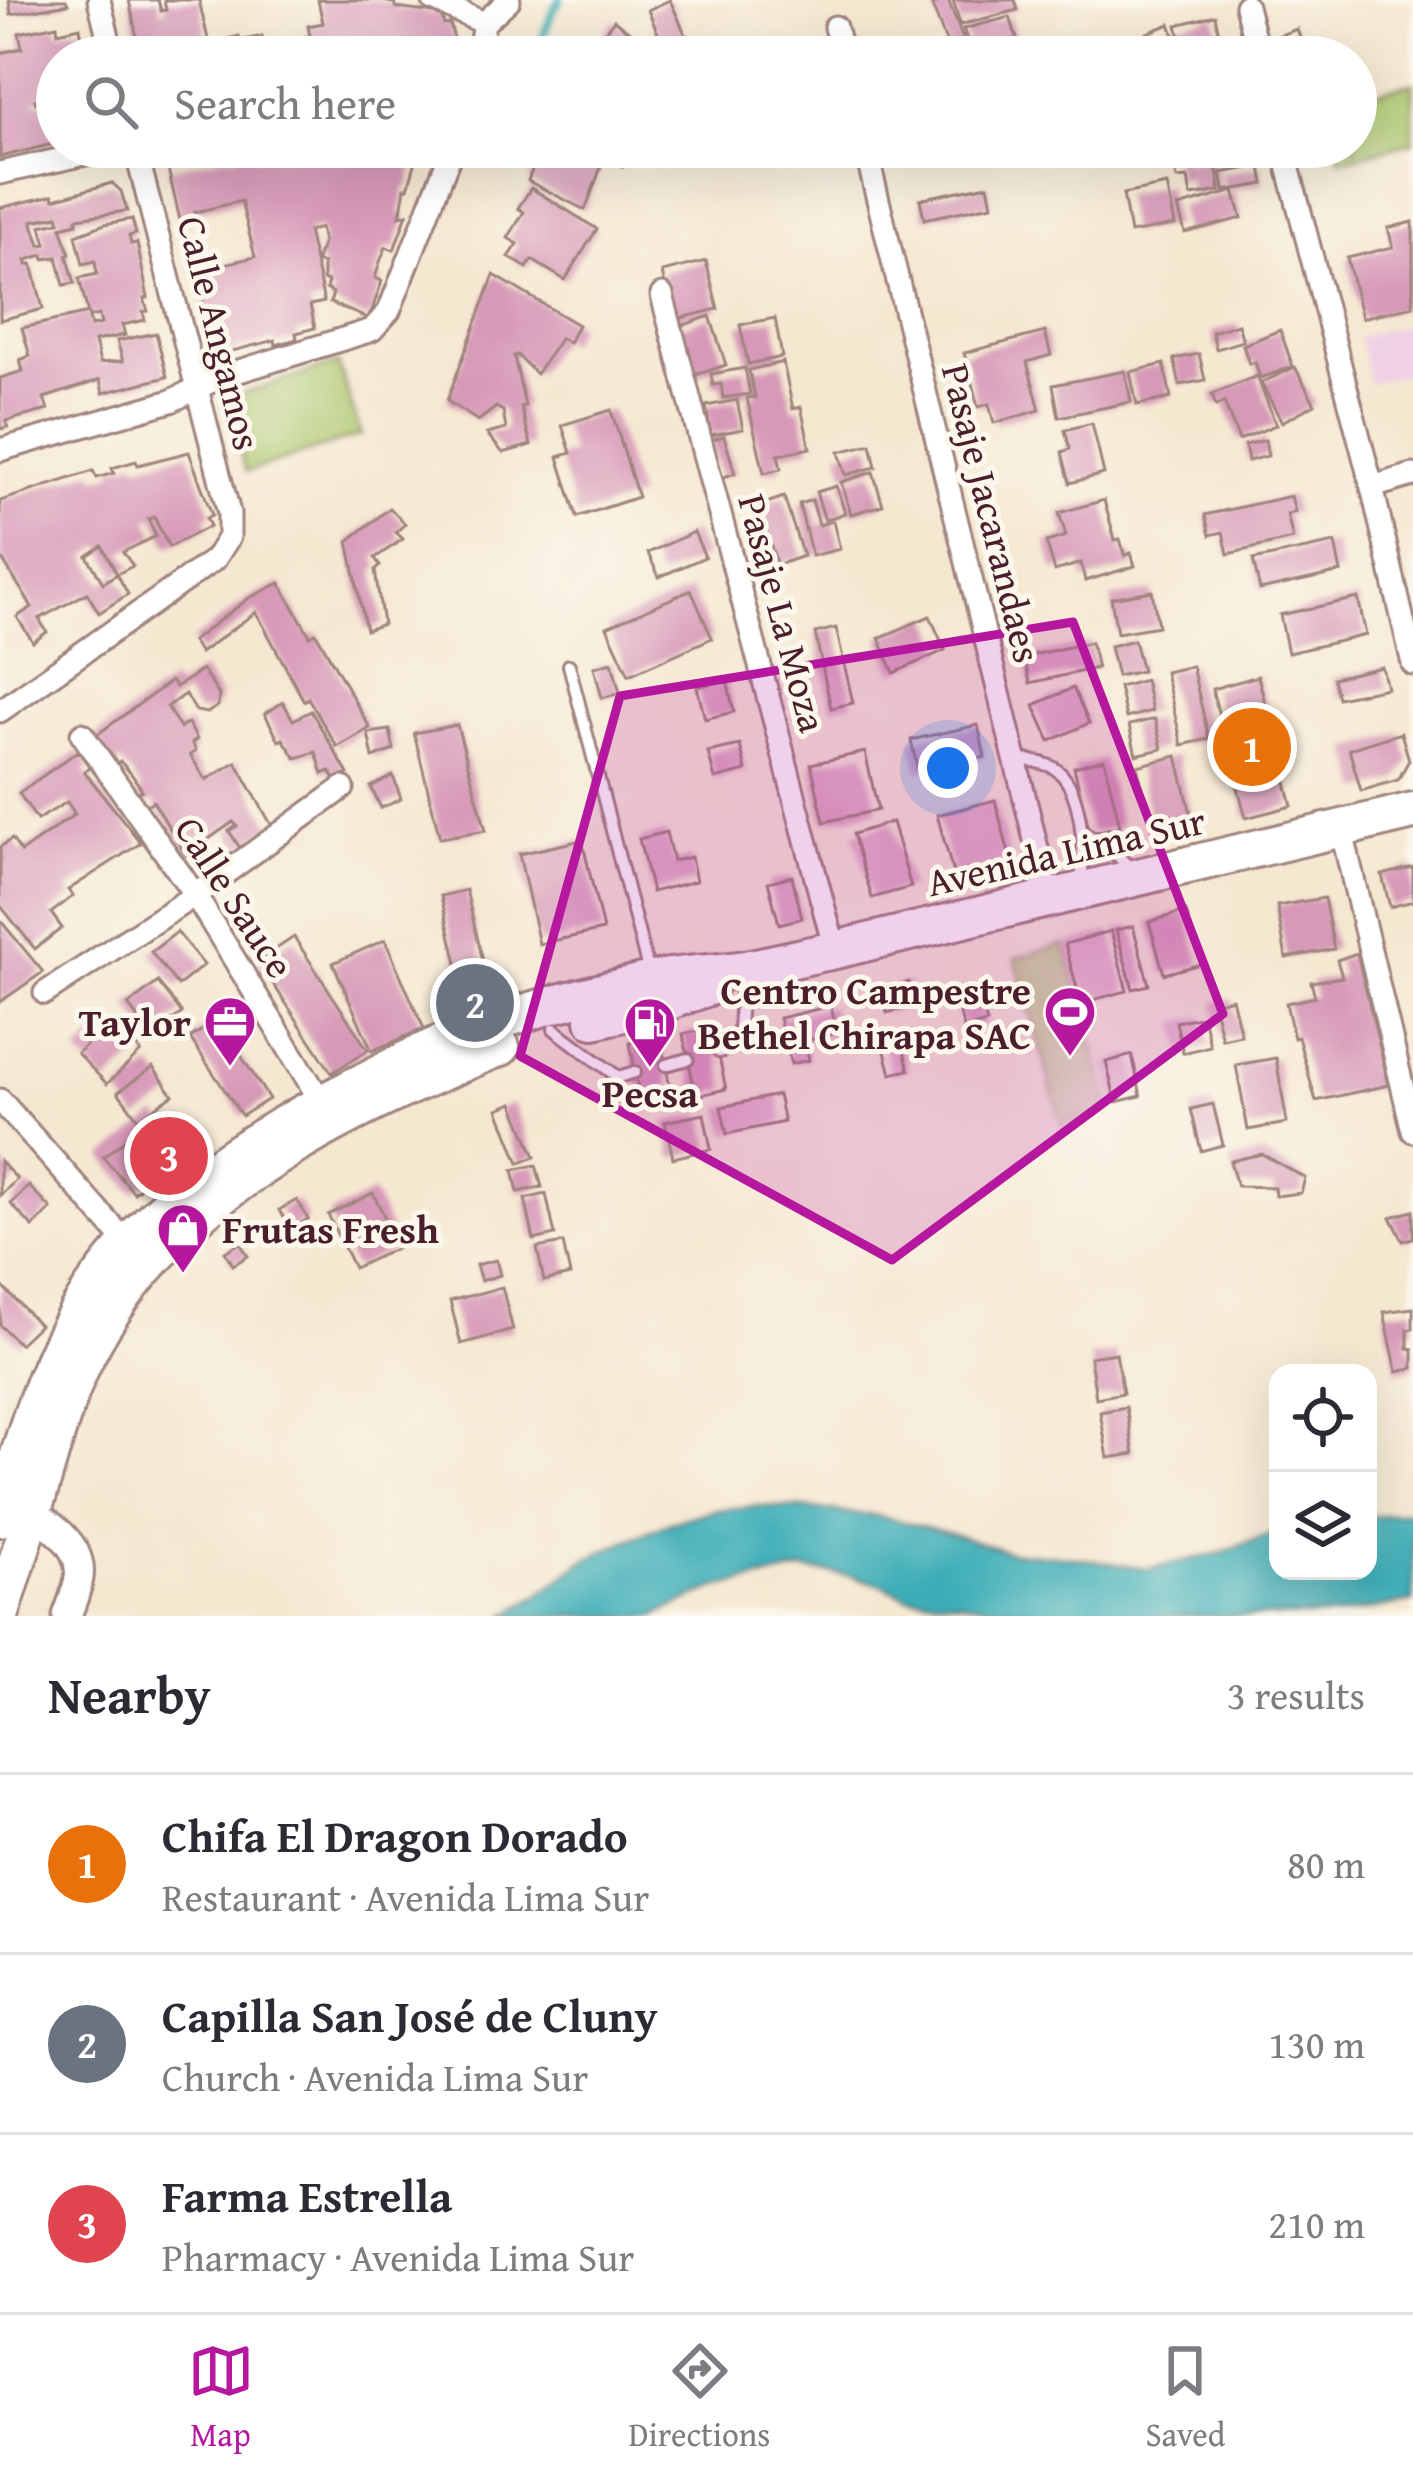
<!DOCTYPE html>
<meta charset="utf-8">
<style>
:root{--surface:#fff;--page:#f2f2f3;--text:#2b2b33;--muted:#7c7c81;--line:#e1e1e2;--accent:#b5179e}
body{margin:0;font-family:"Gentium Book Plus",serif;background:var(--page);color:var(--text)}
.controls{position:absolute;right:36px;bottom:36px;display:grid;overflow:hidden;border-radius:24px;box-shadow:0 12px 48px #0002}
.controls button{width:108px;height:108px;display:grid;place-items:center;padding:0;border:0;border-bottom:3px solid var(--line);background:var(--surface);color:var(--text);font:60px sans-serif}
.you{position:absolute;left:948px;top:768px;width:42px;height:42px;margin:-30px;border:9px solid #fff;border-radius:50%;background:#1a73e8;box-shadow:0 0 0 18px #1a73e833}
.badge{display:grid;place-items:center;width:78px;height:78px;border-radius:50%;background:var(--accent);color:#fff;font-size:39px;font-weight:700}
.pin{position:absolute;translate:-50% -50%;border:6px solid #fff;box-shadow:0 3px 12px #0006}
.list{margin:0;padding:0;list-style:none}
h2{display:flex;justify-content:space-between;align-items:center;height:156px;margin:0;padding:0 48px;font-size:51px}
h2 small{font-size:39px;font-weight:400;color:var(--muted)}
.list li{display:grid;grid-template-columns:78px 1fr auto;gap:36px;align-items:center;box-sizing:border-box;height:180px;padding:0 48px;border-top:3px solid var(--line)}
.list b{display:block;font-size:45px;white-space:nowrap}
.list p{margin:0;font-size:39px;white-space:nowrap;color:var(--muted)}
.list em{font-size:39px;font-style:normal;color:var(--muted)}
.icon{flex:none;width:66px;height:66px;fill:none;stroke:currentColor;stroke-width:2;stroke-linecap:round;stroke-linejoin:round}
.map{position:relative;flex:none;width:1413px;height:1616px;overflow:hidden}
.search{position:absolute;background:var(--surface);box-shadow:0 12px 48px #0002;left:36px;right:36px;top:36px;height:132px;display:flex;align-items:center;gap:30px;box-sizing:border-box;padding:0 42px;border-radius:66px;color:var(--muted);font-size:45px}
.sheet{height:696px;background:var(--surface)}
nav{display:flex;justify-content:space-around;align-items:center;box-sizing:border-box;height:168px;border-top:3px solid var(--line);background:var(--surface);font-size:33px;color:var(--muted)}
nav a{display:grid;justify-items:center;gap:6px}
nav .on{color:var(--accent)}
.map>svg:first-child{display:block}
</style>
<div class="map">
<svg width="1413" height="1616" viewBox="0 0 1413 1616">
<rect width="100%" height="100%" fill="#fbf7ec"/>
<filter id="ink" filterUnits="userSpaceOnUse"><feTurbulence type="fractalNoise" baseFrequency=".00833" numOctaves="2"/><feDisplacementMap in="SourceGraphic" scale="24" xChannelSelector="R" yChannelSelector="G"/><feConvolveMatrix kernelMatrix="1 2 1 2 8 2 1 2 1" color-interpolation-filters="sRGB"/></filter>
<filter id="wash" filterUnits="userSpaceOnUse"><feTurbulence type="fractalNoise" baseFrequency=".004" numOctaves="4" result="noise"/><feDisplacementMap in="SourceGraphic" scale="48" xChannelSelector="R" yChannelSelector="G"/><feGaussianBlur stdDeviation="2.7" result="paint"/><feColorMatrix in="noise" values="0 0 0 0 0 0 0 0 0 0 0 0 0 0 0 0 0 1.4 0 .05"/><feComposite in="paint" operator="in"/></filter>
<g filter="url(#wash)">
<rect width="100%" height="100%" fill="#f5e8d1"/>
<!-- built -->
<path fill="#efd0e6" d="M1413 323V372L1369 383 1358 337Z"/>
<!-- green -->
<g fill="#acc76e" stroke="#7b734c" stroke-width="3">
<path d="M1413 83V142L1340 160 1337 147H1356V97Z"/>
<path d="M338 363 361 435 246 472 223 400Z"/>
<path d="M1065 944 1111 1112 1062 1126 1015 958Z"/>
</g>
<!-- water -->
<path fill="#3daeb7" stroke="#446671" stroke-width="3" d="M757 1506 802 1508 878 1516 963 1537 1008 1552 1066 1556 1147 1569 1221 1553 1278 1531V1571H1368V1517L1413 1511V1602L1333 1616H1066L934 1598 908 1597 878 1583 847 1575 804 1570 716 1588 654 1616H506L550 1587 584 1560 628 1540 671 1522 714 1510Z"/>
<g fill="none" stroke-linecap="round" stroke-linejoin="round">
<!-- stream -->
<path stroke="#3daeb7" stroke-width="8" d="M543 36 554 8 561 0"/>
</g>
<g id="blocks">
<!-- building -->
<g fill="#d799b8" fill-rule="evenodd">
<path d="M9 0H66L68 4 11 14Z"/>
<path d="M129 0H158L161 11 166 10 164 0H199L209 44 239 36 240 41 262 36 267 57H141Z"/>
<path d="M318 0H376L394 3 396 8 441 14 444 25 450 24 459 57H289L285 44 301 41 300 38 310 36 308 26 323 23Z"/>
<path d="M670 0 689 43 666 52 648 10Z"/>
<path d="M944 0H948L970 57H952L932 5Z"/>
<path d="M953 0H1015L1018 10 960 25Z"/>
<path d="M1215 15 1219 34 1182 44 1177 25Z"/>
<path d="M1010 17 1023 57H974L963 29Z"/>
<path d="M614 20 651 49 645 57H605L592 48Z"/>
<path d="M1170 24 1183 57H1157L1147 33Z"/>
<path d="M57 25 58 32 80 27 82 39 90 37 94 57H57V90L46 92 47 97 35 100 36 103 57 98V143L0 157V53L22 48 19 33Z"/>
<path d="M1297 29 1307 57H1282L1275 37Z"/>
<path d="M286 147H420L408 188H405L400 216 407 214 394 250 386 247 381 259 375 278 382 281 369 319 330 303 333 293 326 289 328 282 323 280V264L316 262 323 242 320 228 308 231 324 302 310 305 315 328 296 333 297 339 276 345 275 340 217 355 193 266 206 263 207 268 255 257 241 201 195 212 196 216 180 220 168 169 230 155 231 157 252 153 253 158 273 155 271 150Z"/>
<path d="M540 147H590L604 159 585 210 528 181Z"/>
<path d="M595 147H637L623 167Z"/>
<path d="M1027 147H1058V149L1029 156Z"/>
<path d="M1184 155 1185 161 1215 156 1220 191 1191 196 1188 178 1177 179 1173 157Z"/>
<path d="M1261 166 1264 184 1224 191 1221 173Z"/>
<path d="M112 183 121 191 127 211 77 218V223L61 227 70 254 67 255 75 283 64 285 57 257 44 259 43 255 26 260 27 265 32 264 43 309 0 320V208L53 195 54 199ZM58 216 60 222 41 226 46 244 40 245 32 221Z"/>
<path d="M988 185 992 205 924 219 920 199Z"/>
<path d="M1167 185 1175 225 1130 233 1123 194Z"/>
<path d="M531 188 597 229 565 280 532 260 527 268 509 257 518 244 508 238 524 212 518 208Z"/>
<path d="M1234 191 1242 218 1185 233 1178 207Z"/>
<path d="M132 219 136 234 129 236 131 244 137 243 148 298 144 299 148 311 143 312 145 320 122 325 125 335 95 341 100 363 123 361 117 341 156 333 167 377 103 393 100 380 44 398 48 410 6 421 8 427 0 429V378L23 371 20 360 30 356 22 328 88 313 91 326 101 324 99 315 89 317 79 278 97 274 95 261 83 264 76 235 105 224Z"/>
<path d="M1413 222V306L1362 318 1347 258 1393 247 1388 228Z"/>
<path d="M706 261 718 309 673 320 662 272Z"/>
<path d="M494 275 578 325 569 343 561 338 536 374 517 355 514 356 525 406 521 407 531 445 503 453 487 434 506 429 503 411 496 407 478 421 447 401Z"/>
<path d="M710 316 726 365 689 377 673 329Z"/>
<path d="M775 318 782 357 748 364 740 325Z"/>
<path d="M1238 324 1243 341 1216 349 1212 332Z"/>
<path d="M1280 330 1293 367 1260 378 1255 362 1249 364 1243 345Z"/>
<path d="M1045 332 1051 355 1027 362 1040 410 994 423 989 404 978 407 964 353Z"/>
<path d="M1199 354 1205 380 1180 385 1174 359Z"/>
<path d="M783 362 793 409 801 407 810 448 778 455 781 469 764 473 747 398 755 397 749 370Z"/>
<path d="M1164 364 1171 398 1137 405 1130 372Z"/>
<path d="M1295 367 1315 404 1282 422 1261 383Z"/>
<path d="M745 368 750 394 723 398 721 384 713 385 711 374Z"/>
<path d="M1125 371 1131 402 1059 417 1053 385Z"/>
<path d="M1257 376 1276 425 1239 440 1224 402 1216 406 1212 394Z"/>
<path d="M737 400 743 429 711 435 706 406Z"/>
<path d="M611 410 638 497 577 517 558 457 571 453 562 425Z"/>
<path d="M1092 423 1104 474 1070 483 1062 452 1070 449 1065 430Z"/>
<path d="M724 436 735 473 721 478 710 440Z"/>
<path d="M1265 440 1268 456 1248 461 1245 445Z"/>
<path d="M871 444 876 467 846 475 839 452Z"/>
<path d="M189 452 212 515 206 518 210 526 169 547 154 517 148 519 156 536 123 552 133 566 117 574 102 546 87 556 103 583 117 574 128 594 99 613 87 593 39 619 47 632 33 642 17 617 32 607 0 556V501L93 471 97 478 114 473 112 468 136 461 138 465Z"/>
<path d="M873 472 883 505 851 514 841 482Z"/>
<path d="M836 486 845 513 825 520 816 492Z"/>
<path d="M1291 496 1295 512 1287 514 1293 539 1228 554 1223 532 1210 535 1205 515Z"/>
<path d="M784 497 803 556 777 565 758 506Z"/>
<path d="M812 500 819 525 833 521 840 549 812 556 799 504Z"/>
<path d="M1104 500 1115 540 1120 539 1125 556 1131 553 1135 566 1085 581 1081 563 1055 571 1046 542 1066 536 1059 513Z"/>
<path d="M390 508 405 524 396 532 403 539 375 558 380 566 375 570 383 624 366 630 348 541Z"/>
<path d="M694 532 705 557 659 577 648 553Z"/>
<path d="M1335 543 1341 572 1260 590 1253 560Z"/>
<path d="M280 583 310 636 316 633 370 728 337 747 308 698 304 701 256 612 200 653 192 641 249 598Z"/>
<path d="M691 590 712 638 629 675 607 627Z"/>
<path d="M1152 591 1158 626 1117 633 1111 598Z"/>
<path d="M1358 598 1366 635 1288 653 1280 615Z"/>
<path d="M930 616 945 650 894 673 879 638Z"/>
<path d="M836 628 853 703 831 708 815 633Z"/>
<path d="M1134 640 1142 671 1117 676 1110 646Z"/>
<path d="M1091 642 1097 668 1030 683 1024 657Z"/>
<path d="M612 662 620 693 602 698 594 667Z"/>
<path d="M1192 666 1209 739 1182 745 1165 672Z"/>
<path d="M1382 667 1387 688 1338 698 1333 678Z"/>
<path d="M202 670 219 695 218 706 207 713 196 711 185 694 167 707 180 728 188 723 197 739 192 743 196 751 190 755 206 780 236 762 272 826 240 848 229 831 237 826 233 822 186 855 153 801 145 806 137 793 142 790 132 775 120 761 114 765 95 736 171 681 176 687Z"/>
<path d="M1258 676 1292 806 1246 818 1212 689Z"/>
<path d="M727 680 734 712 705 719 697 687Z"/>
<path d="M1145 680 1152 711 1126 718 1119 687Z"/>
<path d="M1073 688 1089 723 1050 741 1034 705Z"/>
<path d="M283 702 293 720 311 711 348 774 336 781 330 771 323 774 316 752 296 758 283 739 279 741 265 714Z"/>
<path d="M1155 719 1162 749 1136 755 1129 725Z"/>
<path d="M457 725 486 830 440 838 414 733Z"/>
<path d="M978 725 985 757 918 771 911 740Z"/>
<path d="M390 730 394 750 373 758 368 733Z"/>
<path d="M1401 733 1409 760 1398 780 1361 791 1349 749Z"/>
<path d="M740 745 746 771 715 779 708 752Z"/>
<path d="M78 751 90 767 84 771 141 843 68 890 73 896 51 913 62 928 35 949 0 905V847L12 839 21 852 75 814 67 802 37 820 19 793Z"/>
<path d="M865 752 878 810 824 822 811 764Z"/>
<path d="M1177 756 1192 818 1152 827 1137 766Z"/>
<path d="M1104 759 1120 826 1090 833 1074 767Z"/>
<path d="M393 776 401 799 381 808 371 787Z"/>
<path d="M995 800 1011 861 954 876 937 815Z"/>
<path d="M892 822 911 887 872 898 853 834Z"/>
<path d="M666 832 673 861 691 857 696 881 652 892 639 839Z"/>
<path d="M582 840 603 930 539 944 519 854Z"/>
<path d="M1413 867V901L1390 907 1382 875Z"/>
<path d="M792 876 802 918 779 924 768 882Z"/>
<path d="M466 890 486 974 461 980 441 896Z"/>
<path d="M1324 898 1334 949 1286 958 1277 906Z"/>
<path d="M1186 911 1201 964 1164 974 1149 922Z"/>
<path d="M0 920 43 972 0 1002Z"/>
<path d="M1133 926 1149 985 1133 989 1116 930Z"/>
<path d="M1111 931 1127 991 1081 1003 1065 944Z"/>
<path d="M177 932 204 965 178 986 151 952Z"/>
<path d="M294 937 368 1050 332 1073 258 961Z"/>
<path d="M385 940 424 1029 372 1051 333 963Z"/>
<path d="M1357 953 1389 1085 1316 1101 1298 1037 1294 1038 1286 1003 1315 997 1311 982 1342 977 1337 960Z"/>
<path d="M158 982 182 1013 151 1036 128 1005Z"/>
<path d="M909 982 915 1006 887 1013 881 990Z"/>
<path d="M980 997 987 1023 964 1029 957 1003Z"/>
<path d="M1232 998 1241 1035 1222 1039 1213 1003Z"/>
<path d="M831 1006 837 1033 805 1041 809 1060 791 1064 779 1018Z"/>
<path d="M1203 1016 1210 1046 1183 1053 1176 1022Z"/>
<path d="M218 1020 269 1099 242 1116 190 1038Z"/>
<path d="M112 1021 141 1052 107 1084 77 1053Z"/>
<path d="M713 1028 726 1089 696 1096 683 1034Z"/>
<path d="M899 1033 909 1070 891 1074 881 1037Z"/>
<path d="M661 1038 672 1100 641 1105 630 1043Z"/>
<path d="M1132 1055 1141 1096 1116 1102 1106 1062Z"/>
<path d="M1276 1058 1287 1123 1248 1130 1236 1065Z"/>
<path d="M153 1067 173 1095 138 1119 118 1092Z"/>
<path d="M778 1095 784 1122 727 1134 721 1107Z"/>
<path d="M513 1103 535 1157 519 1163 498 1109Z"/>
<path d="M1213 1104 1223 1145 1201 1151 1191 1109Z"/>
<path d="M157 1114 187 1152 134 1193 103 1157Z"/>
<path d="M704 1114 711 1149 673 1158 665 1122Z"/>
<path d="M1262 1154 1305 1178 1301 1193 1275 1196 1274 1187 1237 1186 1230 1161Z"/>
<path d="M0 1161 17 1179 0 1196Z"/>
<path d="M536 1165 542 1187 518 1192 513 1170Z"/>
<path d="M29 1186 51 1209 33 1227 11 1204Z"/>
<path d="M373 1193 399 1247 354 1268 328 1215Z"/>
<path d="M546 1194 555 1235 534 1240 525 1199Z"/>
<path d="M297 1200 308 1219 291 1229 279 1210Z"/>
<path d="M1413 1211V1238L1403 1241 1391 1217Z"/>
<path d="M240 1243 248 1256 233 1265 225 1252Z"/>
<path d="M563 1243 570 1275 544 1281 537 1248Z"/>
<path d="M496 1260 500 1275 481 1281 476 1265Z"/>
<path d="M3 1287 39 1325 19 1344 0 1325V1290Z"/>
<path d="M502 1287 513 1330 461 1344 450 1301Z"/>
<path d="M1413 1308V1329L1408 1330V1348L1413 1349V1368L1397 1372 1384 1312Z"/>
<path d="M1116 1353 1123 1393 1096 1398 1090 1357Z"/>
<path d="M1126 1407 1134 1454 1108 1458 1100 1412Z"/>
</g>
</g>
</g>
<g filter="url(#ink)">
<use href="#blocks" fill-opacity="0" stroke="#a0847e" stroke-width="3"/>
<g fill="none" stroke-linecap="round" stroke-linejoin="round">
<!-- service casing -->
<g stroke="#a0847e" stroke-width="16">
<g id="service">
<path d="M569 665 650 977"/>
<path d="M1015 758C1027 761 1043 761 1054 768 1083 786 1085 851 1081 881"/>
<path d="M1083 831 1119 857 1132 870"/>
<path d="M554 1029 618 1077 635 1072"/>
<path d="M719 1052 738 1046 742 979"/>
<path d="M666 1065 688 1059"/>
</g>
</g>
<!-- minor casing -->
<g stroke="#a0847e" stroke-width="27">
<g id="minor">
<path d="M99 0 113 57"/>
<path d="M433 0 484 23"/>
<path d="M1246 6 1259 57"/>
<path d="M835 27 843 57"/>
<path d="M478 57 484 23 509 0"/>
<path d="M865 147 1049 897"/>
<path d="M1283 147 1372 487 1413 664"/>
<path d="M0 173 116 147"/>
<path d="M662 295 835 950"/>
<path d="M0 450 171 401 220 377 372 330 389 311 453 147"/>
<path d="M1372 487 1413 475"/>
<path d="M0 711 215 559 229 537V513L135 147"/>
<path d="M82 734 195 895 322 1103"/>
<path d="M1341 828 1413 1131"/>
<path d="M45 993 195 895 343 788"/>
<path d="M0 1100 135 1252"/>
</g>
</g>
<!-- tertiary casing -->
<g stroke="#a0847e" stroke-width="33">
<path id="tertiary" d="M19 1507C46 1519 84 1544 79 1578 77 1591 71 1604 67 1616"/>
</g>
<!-- trunk casing -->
<g stroke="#a0847e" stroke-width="42">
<g id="trunk">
<path d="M594 1020 661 1004 708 987"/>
<path d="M0 1518C21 1448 40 1377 77 1313 141 1204 246 1142 355 1086 401 1062 448 1038 497 1022 545 1005 597 993 647 981 680 973 713 974 746 969 776 963 806 956 835 950L1413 811"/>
<path d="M0 1616C14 1572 27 1529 41 1485 54 1441 66 1397 86 1356 167 1195 341 1112 501 1047"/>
</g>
</g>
<!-- service -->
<use href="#service" stroke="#fff" stroke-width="10"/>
<!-- minor -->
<use href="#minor" stroke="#fff" stroke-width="21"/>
<!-- tertiary -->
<use href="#tertiary" stroke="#fff" stroke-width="27"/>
<!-- trunk -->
<use href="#trunk" stroke="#fff" stroke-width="36"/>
</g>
</g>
<!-- marked area -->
<path fill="#b5179e" fill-opacity="0.2" stroke="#b5179e" stroke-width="9" stroke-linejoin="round" d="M1073 622 1223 1014 892 1260 520 1056 620 696Z"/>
<!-- icons -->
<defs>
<g id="stadium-pin" transform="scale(2.7)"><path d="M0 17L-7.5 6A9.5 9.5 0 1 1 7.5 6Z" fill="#b5179e" stroke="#fbf7ec"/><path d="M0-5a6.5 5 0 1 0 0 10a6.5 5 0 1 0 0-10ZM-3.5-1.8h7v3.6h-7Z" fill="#fff"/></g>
<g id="office-pin" transform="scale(2.7)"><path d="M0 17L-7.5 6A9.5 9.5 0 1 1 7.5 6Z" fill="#b5179e" stroke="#fbf7ec"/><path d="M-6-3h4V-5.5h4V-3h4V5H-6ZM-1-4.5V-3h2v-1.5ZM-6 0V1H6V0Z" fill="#fff"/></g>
<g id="fuel-pin" transform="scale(2.7)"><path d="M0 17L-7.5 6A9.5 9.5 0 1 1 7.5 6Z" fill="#b5179e" stroke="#fbf7ec"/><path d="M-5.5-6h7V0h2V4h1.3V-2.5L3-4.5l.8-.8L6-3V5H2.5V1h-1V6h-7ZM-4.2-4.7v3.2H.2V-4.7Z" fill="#fff"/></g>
<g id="shop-pin" transform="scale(2.7)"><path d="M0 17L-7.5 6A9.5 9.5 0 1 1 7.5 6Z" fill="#b5179e" stroke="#fbf7ec"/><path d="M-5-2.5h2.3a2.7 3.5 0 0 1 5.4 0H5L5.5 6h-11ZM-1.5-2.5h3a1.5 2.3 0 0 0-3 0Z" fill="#fff"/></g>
</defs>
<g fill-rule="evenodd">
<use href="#stadium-pin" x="1070" y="1012"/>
<use href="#office-pin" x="230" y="1022"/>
<use href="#fuel-pin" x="650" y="1023"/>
<use href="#shop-pin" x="183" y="1229"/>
</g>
<g text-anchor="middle" stroke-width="10" stroke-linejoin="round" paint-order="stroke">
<!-- street labels -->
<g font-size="39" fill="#4a1f2b" stroke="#fbf7ec">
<text transform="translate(220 333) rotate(76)" y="14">Calle Angamos</text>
<text transform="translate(992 513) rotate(76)" y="14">Pasaje Jacarandaes</text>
<text transform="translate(783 613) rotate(75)" y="14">Pasaje La Moza</text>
<text transform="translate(1066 851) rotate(-13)" y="14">Avenida Lima Sur</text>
<text transform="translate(235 897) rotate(57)" y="14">Calle Sauce</text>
</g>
<!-- poi labels -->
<g font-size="39" font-weight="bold" fill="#4a1f2b" stroke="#fbf7ec" text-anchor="end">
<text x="1031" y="1004">Centro Campestre<tspan x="1031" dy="45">Bethel Chirapa SAC</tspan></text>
<text x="191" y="1036">Taylor</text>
<text x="650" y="1107" text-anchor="middle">Pecsa</text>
<text x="222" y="1243" text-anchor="start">Frutas Fresh</text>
</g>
</g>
</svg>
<div class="controls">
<button><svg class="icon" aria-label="locate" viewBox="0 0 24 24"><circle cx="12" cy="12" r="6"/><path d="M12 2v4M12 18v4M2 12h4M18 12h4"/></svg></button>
<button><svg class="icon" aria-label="layers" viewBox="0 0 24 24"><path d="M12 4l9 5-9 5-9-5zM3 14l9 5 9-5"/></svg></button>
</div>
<div class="you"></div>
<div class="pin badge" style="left:1252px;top:747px;background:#e8710a">1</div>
<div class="pin badge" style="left:475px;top:1003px;background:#6b7280">2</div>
<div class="pin badge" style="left:169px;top:1156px;background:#e0444e">3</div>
<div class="search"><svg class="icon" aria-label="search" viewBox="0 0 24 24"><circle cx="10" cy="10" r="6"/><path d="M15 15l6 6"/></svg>Search here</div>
</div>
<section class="sheet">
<h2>Nearby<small>3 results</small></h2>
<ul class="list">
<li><span class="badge" style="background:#e8710a">1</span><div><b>Chifa El Dragon Dorado</b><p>Restaurant · Avenida Lima Sur</p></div><em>80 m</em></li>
<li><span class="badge" style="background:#6b7280">2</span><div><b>Capilla San José de Cluny</b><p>Church · Avenida Lima Sur</p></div><em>130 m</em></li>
<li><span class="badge" style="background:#e0444e">3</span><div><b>Farma Estrella</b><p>Pharmacy · Avenida Lima Sur</p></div><em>210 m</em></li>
</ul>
</section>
<nav>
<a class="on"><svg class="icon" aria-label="map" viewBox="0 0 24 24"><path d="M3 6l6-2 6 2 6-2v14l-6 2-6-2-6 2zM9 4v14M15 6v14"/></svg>Map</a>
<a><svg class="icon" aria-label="directions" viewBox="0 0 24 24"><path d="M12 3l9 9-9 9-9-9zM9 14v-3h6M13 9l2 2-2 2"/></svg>Directions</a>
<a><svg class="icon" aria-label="saved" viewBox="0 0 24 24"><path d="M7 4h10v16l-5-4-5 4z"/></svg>Saved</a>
</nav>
